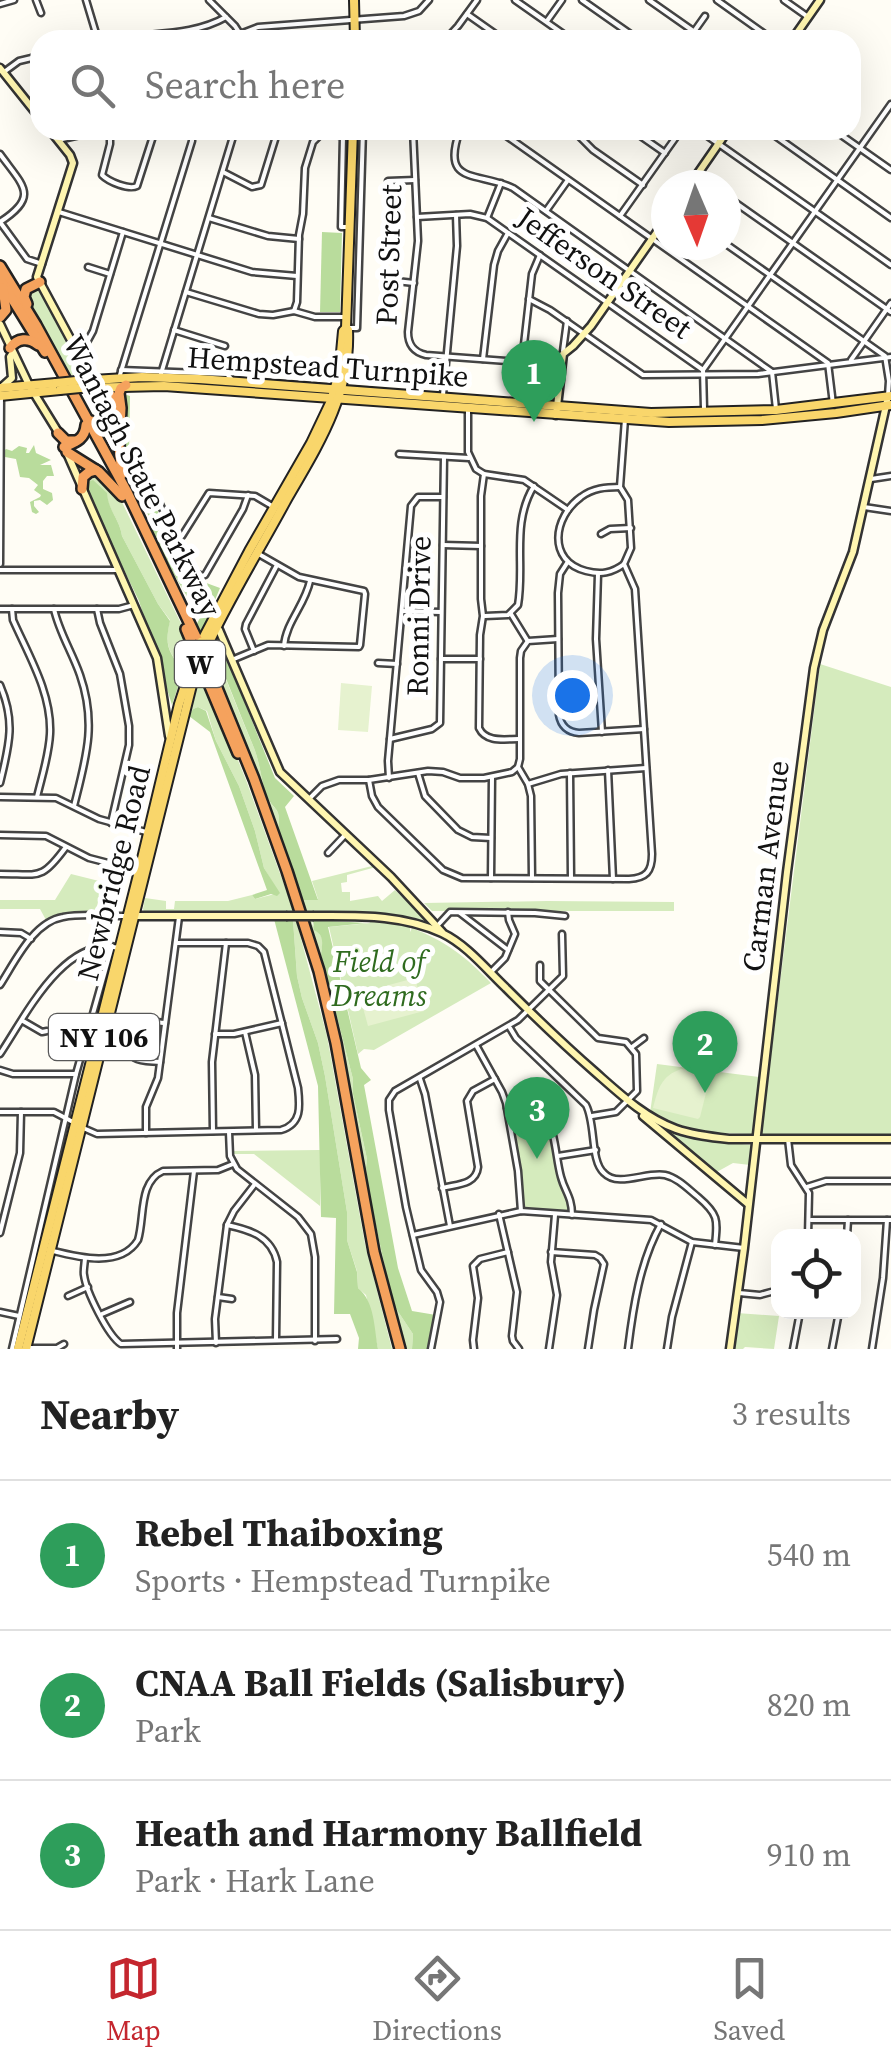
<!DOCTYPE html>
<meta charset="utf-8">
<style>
:root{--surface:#fff;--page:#f2f2f2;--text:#222;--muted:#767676;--line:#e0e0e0;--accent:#c4262e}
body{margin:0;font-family:"Source Serif 4",serif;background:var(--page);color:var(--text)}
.controls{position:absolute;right:30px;bottom:30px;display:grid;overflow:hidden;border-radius:20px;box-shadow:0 10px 40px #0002}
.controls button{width:90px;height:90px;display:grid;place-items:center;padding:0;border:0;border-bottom:2px solid var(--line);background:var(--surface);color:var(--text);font:50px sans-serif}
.compass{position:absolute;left:651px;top:170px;width:90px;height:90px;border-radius:50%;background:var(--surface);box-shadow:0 10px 40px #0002;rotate:178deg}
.you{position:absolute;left:572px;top:695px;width:35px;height:35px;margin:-25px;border:8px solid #fff;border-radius:50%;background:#1a73e8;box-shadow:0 0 0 15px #1a73e833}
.badge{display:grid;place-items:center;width:65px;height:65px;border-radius:50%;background:var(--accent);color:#fff;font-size:32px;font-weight:700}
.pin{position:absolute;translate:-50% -82px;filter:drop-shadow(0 2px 5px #0008)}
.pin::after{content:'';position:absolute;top:52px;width:35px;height:30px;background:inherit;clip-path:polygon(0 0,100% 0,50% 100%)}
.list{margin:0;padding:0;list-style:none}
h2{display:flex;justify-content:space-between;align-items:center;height:130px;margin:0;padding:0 40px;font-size:42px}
h2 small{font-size:32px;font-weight:400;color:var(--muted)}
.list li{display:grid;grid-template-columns:65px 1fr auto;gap:30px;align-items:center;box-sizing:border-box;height:150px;padding:0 40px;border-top:2px solid var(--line)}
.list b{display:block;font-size:38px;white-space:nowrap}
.list p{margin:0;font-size:32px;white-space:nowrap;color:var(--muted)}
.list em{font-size:32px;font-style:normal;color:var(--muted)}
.icon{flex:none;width:55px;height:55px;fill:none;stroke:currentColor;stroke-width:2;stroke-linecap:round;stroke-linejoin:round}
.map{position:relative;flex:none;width:891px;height:1349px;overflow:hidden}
.search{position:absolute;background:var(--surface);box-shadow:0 10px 40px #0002;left:30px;right:30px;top:30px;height:110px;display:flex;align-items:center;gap:25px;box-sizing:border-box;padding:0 35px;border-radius:30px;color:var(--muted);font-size:38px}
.sheet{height:580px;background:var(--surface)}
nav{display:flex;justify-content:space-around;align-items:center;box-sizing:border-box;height:140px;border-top:2px solid var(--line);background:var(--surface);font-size:28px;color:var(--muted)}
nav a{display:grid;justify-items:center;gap:5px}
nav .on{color:var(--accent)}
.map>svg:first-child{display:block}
</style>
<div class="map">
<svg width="891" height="1349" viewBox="0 0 891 1349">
<rect width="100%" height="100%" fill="#fffdf5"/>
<!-- green -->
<g fill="#d5ebbd">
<path d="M34 287 38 288 74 353 76 363 80 367V373L67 376 27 302V293Z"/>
<path d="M94 473 118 494 190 642 193 652 183 672C169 650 164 647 170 620L158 604 122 536C120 520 108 510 106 493L85 489 84 481Z"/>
<path d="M207 656 219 660C230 691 242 719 254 748 260 763 261 780 266 795 273 812 282 805 278 830L301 900 318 899 312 881 376 865V867L347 875V882L341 883 342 892H350V901L378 896 382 901 395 890 427 921C385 911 346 911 303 912Z"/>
<path d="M820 664 891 687V1135L761 1134Z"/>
<path d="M201 669 246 780 294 912H144L143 909 145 898 166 901V909H174L175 901H228L252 895 255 899 279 893 264 868 255 831 239 786 216 741 207 711 198 707 193 709 189 716Z"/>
<path d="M71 874 103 882 95 914 65 913 46 920 40 909H0V900H55Z"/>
<path d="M547 901 674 902V911H432L424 903Z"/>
<path d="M293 920H296L327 1036 365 1244 392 1349H378L366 1295 358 1288 357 1271 347 1240V1212L325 1076 318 1043 302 998 297 976Z"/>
<path d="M305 920H313L312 924 323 939 321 955 353 1079V1094L367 1159 366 1168 369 1194 393 1304 413 1334 412 1349H402L384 1282Z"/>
<path d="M369 920 410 926V932L412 928C447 942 465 956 491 983L374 1050 364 1049 358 1054 329 927 370 923Z"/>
<path d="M657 1064 759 1077 752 1134 717 1133 690 1129 650 1113Z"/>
<path d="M519 1106 535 1110 549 1124 561 1177 569 1194 572 1215 521 1211 518 1171 507 1108Z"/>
<path d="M666 1129 701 1140 752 1145 750 1165 733 1163 715 1173Z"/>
<path d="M320 1150V1206L254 1154H233V1151Z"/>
<path d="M737 1313 779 1316 774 1349 745 1347 743 1349H730Z"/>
</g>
<!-- forest -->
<g fill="#b9dc9c">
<path d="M322 232 342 233 340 312H320Z"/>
<path d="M124 394 130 396 129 453 190 577 220 588 199 638 196 625 200 618 173 573 154 535 143 498 133 485 126 464 123 451Z"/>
<path d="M34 445 36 453 51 460 40 465H51L54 476H47L43 481V489L52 493 53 500 47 505 40 500 34 501V506L39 512 36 514 32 512 30 502 40 497 41 495 34 490 38 485 29 478 20 477 16 459 5 457 3 452 6 449 12 451 19 446 27 448 26 453H29Z"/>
<path d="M93 480 107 493C108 510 120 520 122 536L158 604 170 621C164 647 169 651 183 672L172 705 139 601 85 489 88 482Z"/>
<path d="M215 641 221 644 275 778 294 796 285 807 318 900H301L278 830C282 805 273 812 266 794 261 780 260 763 254 748 242 719 231 691 219 661L207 656Z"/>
<path d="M198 707 206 711 216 741 239 786 255 831 264 868 280 893 277 896 271 894 255 899 252 895 267 890 210 732 189 716 193 709Z"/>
<path d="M274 919 293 920 297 976 302 998 318 1043 325 1076 347 1212V1240L357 1272 358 1288C375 1302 374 1328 378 1349H358L359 1338 350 1314H334L336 1218 321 1217 318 1086Z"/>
<path d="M313 920 367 923 328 927 361 1068 371 1080 364 1085 398 1268 412 1311 436 1315 428 1349H412L413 1334 393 1304 369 1194 366 1168 367 1159 353 1094V1079L321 955C322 943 325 936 314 930Z"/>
</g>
<!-- pitch -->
<g fill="#e6f2cf">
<path d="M341 683 372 686 368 732 338 730Z"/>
<path d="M415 978 424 1011 368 1026 359 993Z"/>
<path d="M681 1069 711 1073 700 1117 698 1119 653 1108C658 1089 661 1076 681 1069Z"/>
</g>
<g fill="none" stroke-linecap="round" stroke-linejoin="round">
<!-- street casing -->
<g stroke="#444" stroke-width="9">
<g id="street">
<path d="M36 0 41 13"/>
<path d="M86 0 98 40"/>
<path d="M209 0 235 26 244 40"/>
<path d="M515 0 572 40"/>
<path d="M582 0 639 40"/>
<path d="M649 0 706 40"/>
<path d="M717 0 773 40"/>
<path d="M784 0 808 17"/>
<path d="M0 4 14 0"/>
<path d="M467 14 504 40"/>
<path d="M547 21 562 0"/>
<path d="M240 34 258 27 404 16 419 11 429 0"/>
<path d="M110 40C148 32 191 37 226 17"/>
<path d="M445 40 458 26 477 0"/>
<path d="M688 40 705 16"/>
<path d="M4 72 19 61 40 56"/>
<path d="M110 130V144L102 175C109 182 129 190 137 186L155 130"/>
<path d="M413 130 418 241 408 332C408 344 413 352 426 355L562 365"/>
<path d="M460 130C440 186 477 171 513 188L772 372 776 409"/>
<path d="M498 130 828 363 833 404"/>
<path d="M573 130 593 150 643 185"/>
<path d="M632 130 665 153"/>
<path d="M699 130 891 265"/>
<path d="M767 130 891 218"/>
<path d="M834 130 891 170"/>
<path d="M343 136 341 227H350"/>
<path d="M58 140 102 130"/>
<path d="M0 154C23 186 40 196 0 222L27 259 42 264"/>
<path d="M223 172 252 187 261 185 278 130"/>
<path d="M697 176 710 185"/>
<path d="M388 181 415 180"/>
<path d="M726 196 891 312"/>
<path d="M546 211 568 180"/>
<path d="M59 212 252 272 297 276"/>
<path d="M620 216 681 130"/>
<path d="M417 217 470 214 487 218 703 370"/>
<path d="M209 218 268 236 299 239"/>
<path d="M487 218 501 183"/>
<path d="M726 244 885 356 889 381 888 396"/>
<path d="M88 267 110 274"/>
<path d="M387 280 414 283"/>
<path d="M186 292 259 314 273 315 294 311 315 317H347"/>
<path d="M529 299 550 310 643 375 758 374 891 357"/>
<path d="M294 311 297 302 299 235 303 214 305 168 313 142 320 135 352 136"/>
<path d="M346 328H357L363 130"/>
<path d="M174 330 225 346"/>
<path d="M77 351 87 342 93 331 123 232"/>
<path d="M563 351 567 321"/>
<path d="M483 359 494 265 498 251 508 233"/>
<path d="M851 360 891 303"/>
<path d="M522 362 532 274 540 255"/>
<path d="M121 370 227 374 233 381"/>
<path d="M160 377 235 130"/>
<path d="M119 378 192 141V130"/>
<path d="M443 395 457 246 456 215"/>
<path d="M468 409V452L476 469 484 474 524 480 568 510"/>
<path d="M704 409 703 370 891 104"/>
<path d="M399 454 469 458"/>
<path d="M484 474 481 496V599L483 616 480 635 479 728C486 743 505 739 519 739"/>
<path d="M871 479 891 476"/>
<path d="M620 487C606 487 593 488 581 497 553 517 547 561 586 571 601 575 612 573 624 564"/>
<path d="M158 500 192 571 202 576 205 575 243 509 248 495"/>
<path d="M864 507 891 511"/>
<path d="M601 534 610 529 631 528"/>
<path d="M177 539 182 536 209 493 255 496 272 506"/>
<path d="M443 545 481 546"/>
<path d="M567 563 560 574 558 593 559 715C561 726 568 732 579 733L644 729"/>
<path d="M0 564 1 396"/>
<path d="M624 564 631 548 628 500 620 487 625 419"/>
<path d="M0 570H119"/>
<path d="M598 574 596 639 602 732"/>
<path d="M0 609H119L134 605"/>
<path d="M12 609 13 620C29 656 52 694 50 734 49 755 42 776 37 797"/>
<path d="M54 609C59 632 72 652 80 675 97 724 86 758 74 806"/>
<path d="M97 609 100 623 120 674 129 726V745L111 823"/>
<path d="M402 611 441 612"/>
<path d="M511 614 527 640"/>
<path d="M485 616 508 615 518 605C525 565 511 523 534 486"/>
<path d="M284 646C286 622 305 605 310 581"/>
<path d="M254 651 245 629 246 624 277 565"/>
<path d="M234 659 268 645 359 647 360 645 365 594 364 591 299 577 257 553"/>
<path d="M441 659H480"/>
<path d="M378 663 397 664"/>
<path d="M0 685C16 722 9 746 0 783"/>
<path d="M390 739 432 729 440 723 444 457"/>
<path d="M608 770 613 879"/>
<path d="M418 773 425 796 458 830 472 837 491 838"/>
<path d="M570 773 571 878"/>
<path d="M389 778 388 761 411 506 418 497H443"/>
<path d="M369 780 372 796 378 807 443 870 462 878 629 879C646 878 652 872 652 854L635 589 624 564"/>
<path d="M528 784 561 774 646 768"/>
<path d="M0 797 56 798 99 819 146 832"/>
<path d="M309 799 322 786 339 780H369L428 771 443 772 460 778H484L512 772 518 767"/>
<path d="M0 835 46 836 89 858 139 871"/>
<path d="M328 853 346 834"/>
<path d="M0 874C40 874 41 881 66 847"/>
<path d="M491 878 492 777"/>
<path d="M532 878 531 796 528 784 518 767 520 759V658L521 651 528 641 558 639"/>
<path d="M460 913 508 950"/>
<path d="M438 925 450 912 535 913 565 916"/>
<path d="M0 932 21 933 31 939"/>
<path d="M540 965V981L598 1038 626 1042 636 1054 637 1091 616 1112 592 1116"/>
<path d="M491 972 505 958 515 934 509 920 508 912"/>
<path d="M0 985C15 962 33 922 63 917 83 913 107 916 127 916"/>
<path d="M23 1021 42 1032 47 1031"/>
<path d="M510 1028 516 1038 586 1105C596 1124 590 1161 604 1173 618 1188 647 1171 665 1175 678 1178 688 1189 698 1197 718 1214 718 1219 715 1245"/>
<path d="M245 1032 255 1075 256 1130"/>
<path d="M215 1034H234L282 1023"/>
<path d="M476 1045 502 1092 506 1103 518 1171 521 1211"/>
<path d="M632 1047 644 1038"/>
<path d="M0 1054C25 1017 64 935 119 948"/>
<path d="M160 1062C153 1061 141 1062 135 1058 125 1051 129 1025 140 1021 146 1019 158 1023 165 1023"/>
<path d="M0 1070 13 1074H76"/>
<path d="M420 1079 425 1094 450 1226"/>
<path d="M507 1108C559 1097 552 1145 561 1177 565 1192 572 1197 572 1215"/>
<path d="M0 1112H54L73 1122"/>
<path d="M81 1127 97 1134 281 1130C302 1124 300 1106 298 1088L264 952 258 946 248 943H176"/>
<path d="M213 1131 212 1062 226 943"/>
<path d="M229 1132 230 1156 237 1169 298 1217 311 1234 315 1257V1341"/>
<path d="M146 1133V1107L158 1078 179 917"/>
<path d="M788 1139 791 1165 809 1193 808 1236"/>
<path d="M558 1156 596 1150"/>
<path d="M807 1187 826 1181H891"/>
<path d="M442 1188C457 1184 476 1185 478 1167L467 1101 473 1091 495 1079"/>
<path d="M499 1214 517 1292 512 1336 513 1341 519 1349"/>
<path d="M811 1220H891"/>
<path d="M227 1225C251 1230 272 1237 277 1262L276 1340"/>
<path d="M0 1233 20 1153 21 1112"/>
<path d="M413 1235 521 1211 651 1220 692 1242 744 1248"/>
<path d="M847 1236 848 1220"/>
<path d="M49 1250C77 1257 120 1269 138 1240 145 1217 138 1182 163 1171L218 1170 233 1164"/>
<path d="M551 1252 595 1255 600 1258 604 1264 594 1310 588 1349"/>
<path d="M85 1258C85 1261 83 1272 84 1275 86 1291 108 1336 121 1344L337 1339"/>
<path d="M739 1293 760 1295 771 1292"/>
<path d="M68 1296 88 1287"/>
<path d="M218 1297 232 1299"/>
<path d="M0 1312 19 1316"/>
<path d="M102 1314 130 1302"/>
<path d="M216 1343 215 1319 227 1225 234 1211 255 1184"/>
<path d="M26 1348H57L64 1344"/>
<path d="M12 1349 76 1074 112 946"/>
<path d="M177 1349V1313L194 1171"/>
<path d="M431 1349 440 1302 437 1292 421 1270 406 1207 389 1110V1100L395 1091 518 1020 563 976 562 934"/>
<path d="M474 1349 473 1340 478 1298 473 1266 480 1259 508 1252"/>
<path d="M549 1349 557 1295 551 1262 555 1215"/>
<path d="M628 1349C633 1308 640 1261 661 1224"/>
<path d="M667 1349 672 1317 692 1242"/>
<path d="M793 1349 800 1312"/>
<path d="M832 1349 839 1312"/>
<path d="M872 1349 883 1278 887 1220"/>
</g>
</g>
<!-- secondary casing -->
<g stroke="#333" stroke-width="11">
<g id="secondary">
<path d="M792 40 820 0"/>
<path d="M0 68 40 118"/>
<path d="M50 130 70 155 73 163 37 277 93 381"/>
<path d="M690 185 728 130"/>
<path d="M0 324 29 385 58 432"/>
<path d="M3 386 12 378 10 357 12 354"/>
<path d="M556 415 563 354 573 346 591 326 666 219"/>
<path d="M67 453 157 658 169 736"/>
<path d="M215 627 219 630 280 772 391 877 442 932"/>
<path d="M133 916H286"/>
<path d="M314 916C358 916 401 914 442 933 467 945 486 969 506 988 535 1017 564 1045 595 1072 620 1094 644 1117 676 1129 693 1135 711 1137 729 1139H891"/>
<path d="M643 1116 748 1204"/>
<path d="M730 1349 744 1248 787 872 814 668 823 630 853 552 887 401"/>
</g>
</g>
<!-- primary casing -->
<g stroke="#222" stroke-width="12">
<g id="primary">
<path d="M354 0 355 40"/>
<path d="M76 381 142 377 199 379 651 413 776 410 891 396"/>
<path d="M0 388 56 383"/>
<path d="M80 388 164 386 669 422 762 420 836 413 891 405"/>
<path d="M0 396 60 390"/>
<path d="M201 642 249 551 311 443 331 401 339 374 343 331 346 328 353 130"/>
<path d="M205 651C229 599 259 551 286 501 317 447 351 396 348 330L346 328"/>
<path d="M18 1349 139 871 179 704 194 658"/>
<path d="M26 1349 193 681 198 666"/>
</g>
</g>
<!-- highway casing -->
<g stroke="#222" stroke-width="14">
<g id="highway">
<path d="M0 266 36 325 127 492 197 639 254 779 287 871 319 971 336 1043 374 1252 400 1349"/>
<path d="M0 279 45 352"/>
<path d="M27 304 24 297 26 289 40 282"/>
<path d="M0 317 6 310 3 288"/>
<path d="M10 348C17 338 29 337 38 345"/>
<path d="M91 421C99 428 106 431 115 425 122 408 114 392 96 386"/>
<path d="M58 433 66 441H76"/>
<path d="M64 447C76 442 85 439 86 425"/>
<path d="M67 452 99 472 122 496"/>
<path d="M122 474 119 447 121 408 119 393 121 388 126 385"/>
<path d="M82 489 83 477 89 472 96 470"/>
<path d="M186 629 238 753"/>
</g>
</g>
<!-- street -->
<use href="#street" stroke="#fff" stroke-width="4"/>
<!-- secondary -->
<use href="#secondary" stroke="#fff6b0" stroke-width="6"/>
<!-- primary -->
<use href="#primary" stroke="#f9d66b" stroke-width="8"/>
<!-- highway -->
<use href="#highway" stroke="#f5a25d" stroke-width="9"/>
<!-- secondary-bridge casing -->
<g stroke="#333" stroke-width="11" stroke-linecap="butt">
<path id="secondary-bridge" d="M286 916H314"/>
</g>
<!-- primary-bridge casing -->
<g stroke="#222" stroke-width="12" stroke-linecap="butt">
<g id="primary-bridge">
<path d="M56 383 76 381"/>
<path d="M60 390 80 388"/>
<path d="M194 658 201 642"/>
<path d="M198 666 205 651"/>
</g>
</g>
<!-- secondary-bridge -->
<use href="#secondary-bridge" stroke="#fff6b0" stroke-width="6"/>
<!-- primary-bridge -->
<use href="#primary-bridge" stroke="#f9d66b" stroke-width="8"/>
</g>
<g text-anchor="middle" stroke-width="10" stroke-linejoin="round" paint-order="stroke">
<!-- shield labels -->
<g fill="#fff" stroke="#585858" stroke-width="2.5">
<rect x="175" y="641" width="50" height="46" rx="8"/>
<rect x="49" y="1014" width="110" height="46" rx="8"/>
</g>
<g font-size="28" font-weight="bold" fill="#111">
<text x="200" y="674">W</text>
<text x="104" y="1047">NY 106</text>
</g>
<!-- street labels -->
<g font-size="30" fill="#111" stroke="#fff">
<text transform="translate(389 255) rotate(-88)" y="10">Post Street</text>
<text transform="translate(604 273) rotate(35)" y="10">Jefferson Street</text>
<text transform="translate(328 367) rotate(4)" y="10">Hempstead Turnpike</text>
<text transform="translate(142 476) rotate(63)" y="10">Wantagh State Parkway</text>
<text transform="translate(419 616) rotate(-89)" y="10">Ronni Drive</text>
<text transform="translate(766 866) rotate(-83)" y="10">Carman Avenue</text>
<text transform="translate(114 873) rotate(-76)" y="10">Newbridge Road</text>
</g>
<!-- park labels -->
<g font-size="30" font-style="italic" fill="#2f6b1f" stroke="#fff">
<text x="379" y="972">Field of<tspan x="379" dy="34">Dreams</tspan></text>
</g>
</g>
</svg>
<div class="controls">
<button><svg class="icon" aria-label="locate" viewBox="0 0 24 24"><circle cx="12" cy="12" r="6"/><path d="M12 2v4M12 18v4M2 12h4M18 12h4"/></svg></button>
</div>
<svg class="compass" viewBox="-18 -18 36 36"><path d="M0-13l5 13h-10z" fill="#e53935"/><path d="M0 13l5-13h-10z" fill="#767676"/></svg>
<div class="you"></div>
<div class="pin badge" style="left:534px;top:422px;background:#2e9e5b">1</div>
<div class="pin badge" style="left:705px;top:1093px;background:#2e9e5b">2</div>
<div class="pin badge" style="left:537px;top:1159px;background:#2e9e5b">3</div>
<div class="search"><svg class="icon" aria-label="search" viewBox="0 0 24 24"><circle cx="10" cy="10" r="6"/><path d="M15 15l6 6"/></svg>Search here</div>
</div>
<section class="sheet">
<h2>Nearby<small>3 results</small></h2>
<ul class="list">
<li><span class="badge" style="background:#2e9e5b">1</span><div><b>Rebel Thaiboxing</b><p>Sports · Hempstead Turnpike</p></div><em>540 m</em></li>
<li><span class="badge" style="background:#2e9e5b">2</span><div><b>CNAA Ball Fields (Salisbury)</b><p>Park</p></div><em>820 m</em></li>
<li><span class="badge" style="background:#2e9e5b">3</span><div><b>Heath and Harmony Ballfield</b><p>Park · Hark Lane</p></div><em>910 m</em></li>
</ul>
</section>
<nav>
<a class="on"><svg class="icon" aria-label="map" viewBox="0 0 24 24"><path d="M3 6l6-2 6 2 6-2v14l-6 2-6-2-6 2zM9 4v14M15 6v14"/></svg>Map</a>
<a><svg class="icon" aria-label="directions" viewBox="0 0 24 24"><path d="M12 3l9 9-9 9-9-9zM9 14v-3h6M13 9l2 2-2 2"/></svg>Directions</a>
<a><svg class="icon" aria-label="saved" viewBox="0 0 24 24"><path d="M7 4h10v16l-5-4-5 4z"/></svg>Saved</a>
</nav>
